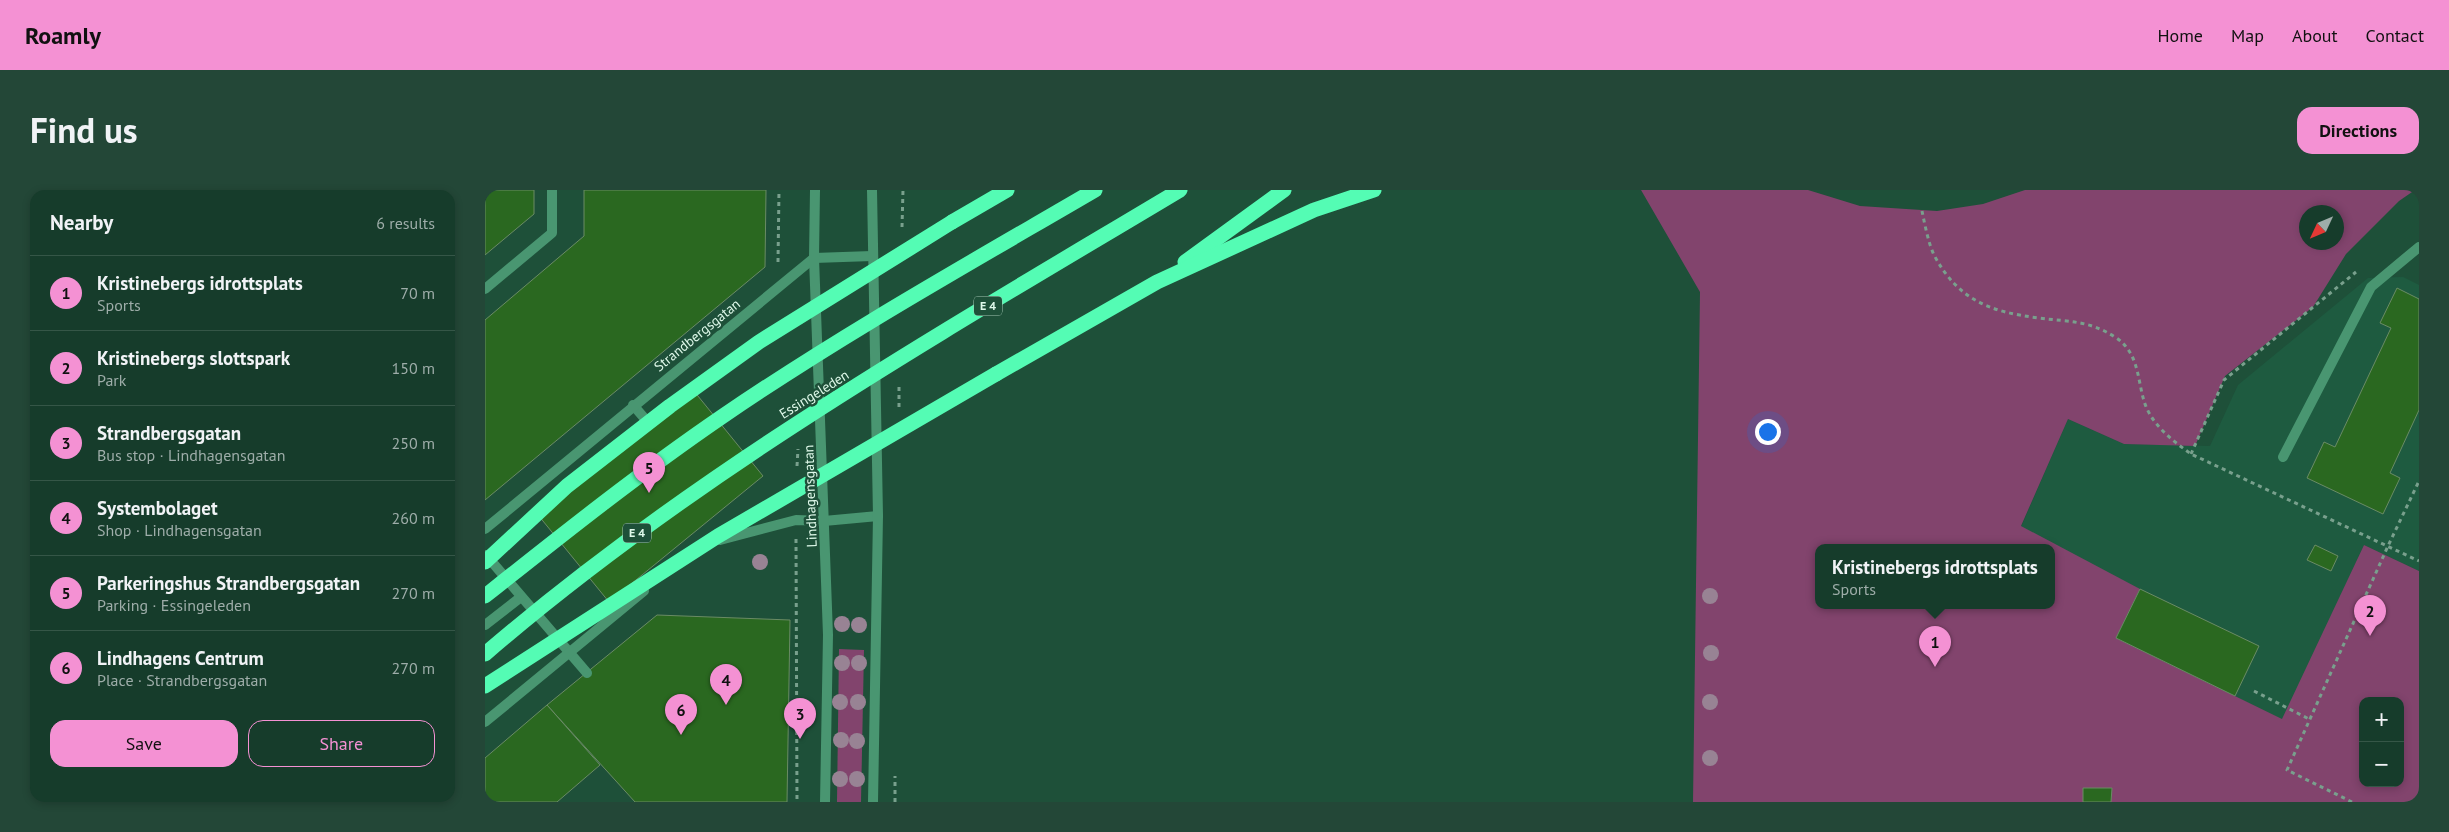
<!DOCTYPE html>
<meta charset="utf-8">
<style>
:root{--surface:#163c2b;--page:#234737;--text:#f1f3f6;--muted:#9eada9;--line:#355647;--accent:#f491d3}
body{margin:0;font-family:"PT Sans",sans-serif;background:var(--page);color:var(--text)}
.controls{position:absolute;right:15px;bottom:15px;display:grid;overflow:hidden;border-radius:10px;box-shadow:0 2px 8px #0003}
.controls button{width:45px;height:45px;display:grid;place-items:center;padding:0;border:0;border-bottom:1px solid var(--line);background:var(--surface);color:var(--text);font:25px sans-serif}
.compass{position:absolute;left:1814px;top:15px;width:45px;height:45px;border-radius:50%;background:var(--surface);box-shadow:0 2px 8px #0003;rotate:226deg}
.you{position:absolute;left:1282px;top:241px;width:18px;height:18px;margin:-12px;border:4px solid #fff;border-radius:50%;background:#1a73e8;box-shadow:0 0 0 8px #1a73e833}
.badge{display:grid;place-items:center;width:32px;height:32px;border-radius:50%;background:var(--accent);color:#111;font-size:16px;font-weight:700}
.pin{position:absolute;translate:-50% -41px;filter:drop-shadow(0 1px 2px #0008)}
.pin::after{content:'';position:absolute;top:26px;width:18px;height:15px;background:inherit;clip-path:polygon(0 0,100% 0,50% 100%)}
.popup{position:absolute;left:1330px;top:354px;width:240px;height:65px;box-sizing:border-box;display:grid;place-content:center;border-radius:10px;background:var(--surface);filter:drop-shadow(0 1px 4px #0005);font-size:16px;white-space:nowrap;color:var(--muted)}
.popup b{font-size:19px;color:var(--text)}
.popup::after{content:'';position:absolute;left:50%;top:100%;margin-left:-10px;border:10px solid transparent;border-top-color:var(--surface)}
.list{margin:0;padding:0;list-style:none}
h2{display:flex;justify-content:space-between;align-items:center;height:65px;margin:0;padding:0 20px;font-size:21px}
h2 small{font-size:16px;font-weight:400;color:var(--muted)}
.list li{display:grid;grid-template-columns:32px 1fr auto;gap:15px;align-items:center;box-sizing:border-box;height:75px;padding:0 20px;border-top:1px solid var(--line)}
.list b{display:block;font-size:19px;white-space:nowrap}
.list p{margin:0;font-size:16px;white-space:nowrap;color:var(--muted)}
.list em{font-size:16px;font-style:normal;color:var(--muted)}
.actions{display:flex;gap:10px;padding:15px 20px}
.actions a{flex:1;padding:11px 0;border:1px solid var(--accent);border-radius:15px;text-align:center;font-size:18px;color:var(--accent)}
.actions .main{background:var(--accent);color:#111}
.map{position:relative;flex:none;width:1934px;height:612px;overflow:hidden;border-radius:15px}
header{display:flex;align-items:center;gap:30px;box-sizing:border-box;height:70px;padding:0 25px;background:var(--accent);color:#111}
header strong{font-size:24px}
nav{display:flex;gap:28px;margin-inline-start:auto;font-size:18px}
.intro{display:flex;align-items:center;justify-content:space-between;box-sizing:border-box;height:120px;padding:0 30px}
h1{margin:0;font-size:35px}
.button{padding:12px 22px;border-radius:15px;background:var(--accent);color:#111;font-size:18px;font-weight:700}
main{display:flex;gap:30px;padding:0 30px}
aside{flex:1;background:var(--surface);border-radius:15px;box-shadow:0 2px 8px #0003}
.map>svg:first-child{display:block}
</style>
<header>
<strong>Roamly</strong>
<nav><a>Home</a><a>Map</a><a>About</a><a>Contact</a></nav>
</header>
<div class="intro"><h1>Find us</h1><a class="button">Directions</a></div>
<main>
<aside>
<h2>Nearby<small>6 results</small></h2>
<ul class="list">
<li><span class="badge">1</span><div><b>Kristinebergs idrottsplats</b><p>Sports</p></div><em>70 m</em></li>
<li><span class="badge">2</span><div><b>Kristinebergs slottspark</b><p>Park</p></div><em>150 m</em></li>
<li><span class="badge">3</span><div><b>Strandbergsgatan</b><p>Bus stop · Lindhagensgatan</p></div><em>250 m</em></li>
<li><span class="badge">4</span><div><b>Systembolaget</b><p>Shop · Lindhagensgatan</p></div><em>260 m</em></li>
<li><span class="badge">5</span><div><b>Parkeringshus Strandbergsgatan</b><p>Parking · Essingeleden</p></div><em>270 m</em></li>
<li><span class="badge">6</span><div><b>Lindhagens Centrum</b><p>Place · Strandbergsgatan</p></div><em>270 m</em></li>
</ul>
<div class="actions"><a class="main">Save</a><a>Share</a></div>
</aside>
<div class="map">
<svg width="1934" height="612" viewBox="0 0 1934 612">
<rect width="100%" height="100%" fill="#1e5039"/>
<!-- built -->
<path fill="#1e5b40" d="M1918 87 1934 95V381L1879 355 1798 530 1631 448 1654 399 1536 337 1583 229 1639 254 1725 256 1753 195 1883 88Z"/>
<!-- green -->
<g fill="#82446d" fill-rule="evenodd">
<path d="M1156 0H1323L1375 16 1452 21 1498 14 1540 0H1930L1914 11 1861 64 1828 117 1740 186 1710 256 1639 254 1583 229 1536 336 1655 399 1631 448 1797 529 1879 355 1934 381V612H1208L1215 102ZM1822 22H1852V52H1822ZM1334 358H1566V416H1334ZM1878 511H1915V593H1878Z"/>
<path d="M354 459 379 460 376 612H352Z"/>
</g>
<!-- building -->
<g fill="#2a6820" stroke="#6a8b65">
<path d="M0 0H49V24L0 65Z"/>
<path d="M99 0H281L280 77 0 310V130L99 46Z"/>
<path d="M1912 98 1934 109V220L1905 283 1915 288 1898 324 1822 288 1839 252 1850 257 1906 138 1895 133Z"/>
<path d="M204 195 278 286 124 412 49 320Z"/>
<path d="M1830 355 1853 366 1846 381 1822 370Z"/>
<path d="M1655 399 1774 456 1750 506 1631 448Z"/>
<path d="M172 425 305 430 302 612H150L62 515Z"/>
<path d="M62 515 115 575 72 612H0V568Z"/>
<path d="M1598 598H1627L1626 612H1598Z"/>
</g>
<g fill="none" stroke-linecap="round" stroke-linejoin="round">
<!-- path -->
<g stroke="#79a08d" stroke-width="3" stroke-dasharray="4 4" stroke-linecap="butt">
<path d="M1437 21C1440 35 1443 52 1449 65 1473 110 1505 122 1554 128 1584 132 1603 130 1630 147 1655 163 1652 191 1660 214 1668 236 1688 251 1706 264L1934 371"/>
<path d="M417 37 418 0"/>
<path d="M293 72 294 0"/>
<path d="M414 217V193"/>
<path d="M1706 264 1739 190 1871 82"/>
<path d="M312 276 313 259"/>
<path d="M311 349 312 612"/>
<path d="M1769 501 1824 529"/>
<path d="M410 612V586"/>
<path d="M1867 612 1802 580 1903 356 1934 291"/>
</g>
<!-- service -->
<g stroke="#499671" stroke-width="10">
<path d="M148 215 161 230"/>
<path d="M1798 267 1886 97 1934 57"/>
<path d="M1 365 102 483"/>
<path d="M0 435 36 407"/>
</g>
<!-- minor -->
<g stroke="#499671" stroke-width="10">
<path d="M0 99 67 43V0"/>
<path d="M0 339 329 68 387 66"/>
<path d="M235 350 311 330 339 331 393 326"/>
<path d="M0 532 159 401"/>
</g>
<!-- tertiary -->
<g stroke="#499671" stroke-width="10">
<path d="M330 0 329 68 343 445 340 612"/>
<path d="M387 0 393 326 388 612"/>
</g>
<!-- motorway -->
<g stroke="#54fcb4" stroke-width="15">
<path d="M467 32 522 0"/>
<path d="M700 72 799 0"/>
<path d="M511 184 672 92 829 20 889 0"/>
</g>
<!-- motorway-bridge -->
<g stroke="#54fcb4" stroke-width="15">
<path d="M0 372 82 296 185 216 274 152 467 32"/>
<path d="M0 406C78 344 156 282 238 226 358 144 485 73 610 0"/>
<path d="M0 464C211 282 456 143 695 0"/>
<path d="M0 496 233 346 511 184"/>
</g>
</g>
<!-- trees -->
<g fill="#988394">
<circle cx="275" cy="372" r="8"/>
<circle cx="1225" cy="406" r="8"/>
<circle cx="357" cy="434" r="8"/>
<circle cx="374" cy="435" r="8"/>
<circle cx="1226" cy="463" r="8"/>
<circle cx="357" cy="473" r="8"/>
<circle cx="374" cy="473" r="8"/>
<circle cx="355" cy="512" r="8"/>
<circle cx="373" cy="512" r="8"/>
<circle cx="1225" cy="512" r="8"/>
<circle cx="356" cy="550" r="8"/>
<circle cx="372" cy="551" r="8"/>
<circle cx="1225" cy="568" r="8"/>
<circle cx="355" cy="589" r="8"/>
<circle cx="372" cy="589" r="8"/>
</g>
<g text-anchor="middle" stroke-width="5" stroke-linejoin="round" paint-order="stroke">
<!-- shield labels -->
<g fill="#1e5039" stroke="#a5c6b5" stroke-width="1">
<rect x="489" y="106.5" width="28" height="19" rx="4"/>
<rect x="138" y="333.5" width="28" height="19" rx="4"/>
</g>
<g font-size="12" font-weight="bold" fill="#dff9ea">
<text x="503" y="120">E 4</text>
<text x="152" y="347">E 4</text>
</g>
<!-- street labels -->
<g font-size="14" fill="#dff9ea" stroke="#1e5039">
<text transform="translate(212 145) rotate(-39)" y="5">Strandbergsgatan</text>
<text transform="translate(329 204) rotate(-32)" y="5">Essingeleden</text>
<text transform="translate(325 306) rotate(-92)" y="5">Lindhagensgatan</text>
</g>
</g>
</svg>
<div class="controls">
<button>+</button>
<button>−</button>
</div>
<svg class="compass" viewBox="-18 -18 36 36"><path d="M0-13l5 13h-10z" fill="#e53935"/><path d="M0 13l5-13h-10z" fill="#9eada9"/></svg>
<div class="you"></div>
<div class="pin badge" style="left:1450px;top:477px">1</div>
<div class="popup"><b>Kristinebergs idrottsplats</b>Sports</div>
<div class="pin badge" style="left:1885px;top:446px">2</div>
<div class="pin badge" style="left:315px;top:549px">3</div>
<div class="pin badge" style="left:241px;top:515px">4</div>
<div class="pin badge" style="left:164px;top:303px">5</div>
<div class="pin badge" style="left:196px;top:545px">6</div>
</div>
</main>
